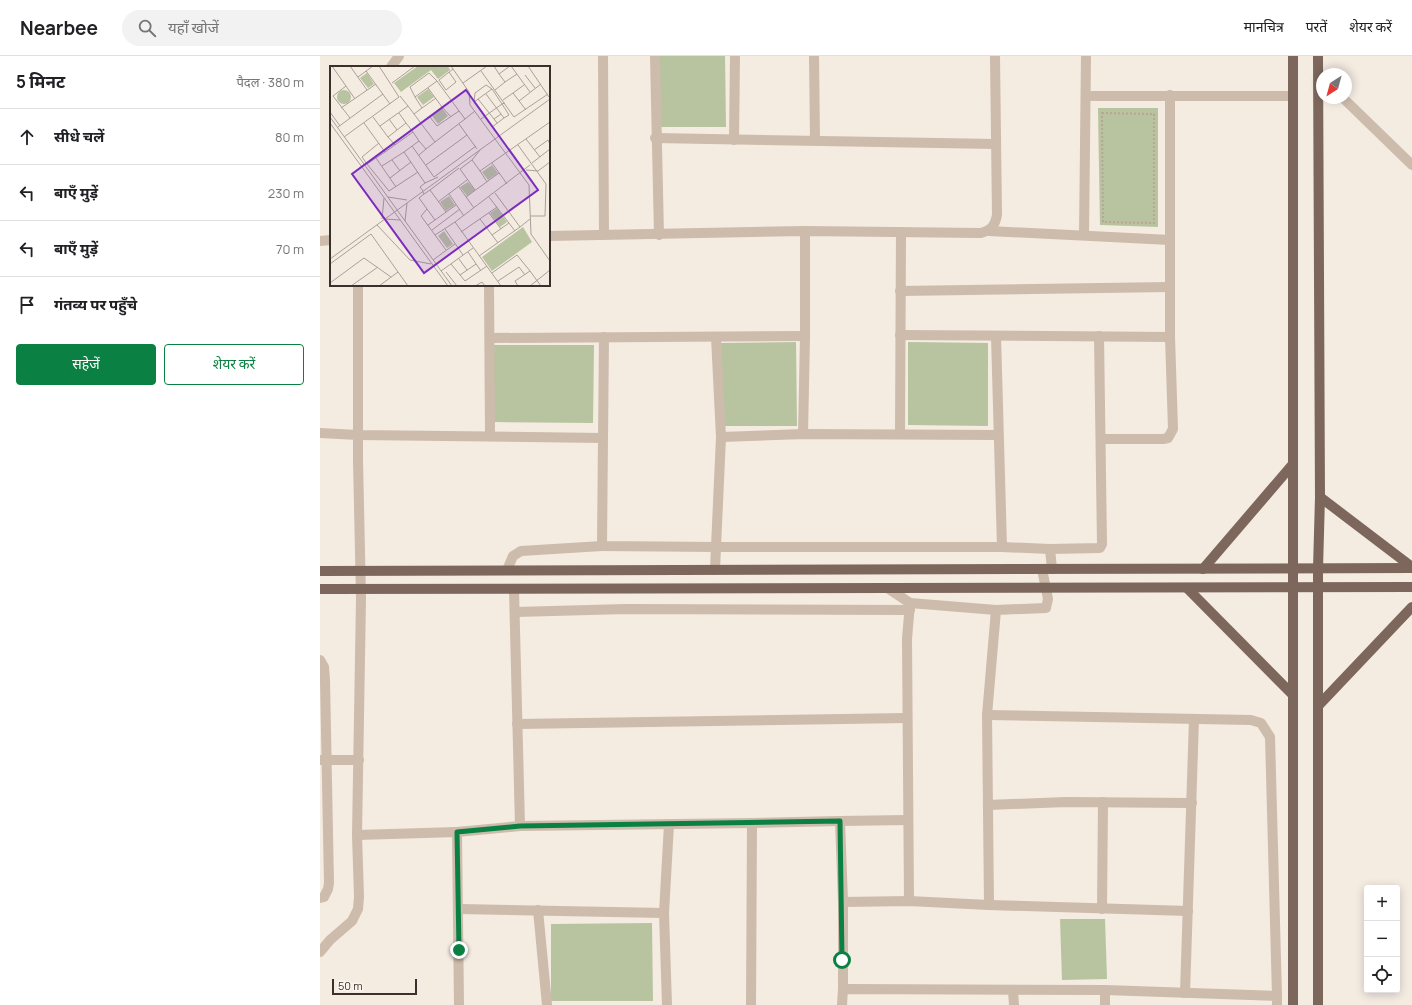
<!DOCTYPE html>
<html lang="hi">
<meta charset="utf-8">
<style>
:root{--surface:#fff;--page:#f2f2f2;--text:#202124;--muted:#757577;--line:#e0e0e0;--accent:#0b8043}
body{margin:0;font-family:Manrope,"Noto Sans Devanagari",sans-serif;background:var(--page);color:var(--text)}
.controls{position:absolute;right:12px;bottom:12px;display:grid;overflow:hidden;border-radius:4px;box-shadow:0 2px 10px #0003}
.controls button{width:36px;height:36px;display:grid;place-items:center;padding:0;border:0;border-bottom:1px solid var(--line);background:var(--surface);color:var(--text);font:20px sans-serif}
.compass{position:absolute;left:996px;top:12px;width:36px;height:36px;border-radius:50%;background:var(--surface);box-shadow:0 2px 10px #0003;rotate:216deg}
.scale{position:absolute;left:12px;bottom:10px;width:85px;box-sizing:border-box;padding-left:4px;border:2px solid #3b302b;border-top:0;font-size:11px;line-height:14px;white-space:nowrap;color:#3b302b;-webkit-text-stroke:3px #fbf5ee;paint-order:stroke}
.stop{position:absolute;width:12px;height:12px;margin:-9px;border:3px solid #0b8043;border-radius:50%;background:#fff}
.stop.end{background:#0b8043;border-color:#fff;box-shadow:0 1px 4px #0008}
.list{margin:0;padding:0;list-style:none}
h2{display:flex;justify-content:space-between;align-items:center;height:52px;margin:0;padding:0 16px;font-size:17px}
h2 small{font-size:13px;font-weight:400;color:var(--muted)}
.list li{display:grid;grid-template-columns:26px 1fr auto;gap:12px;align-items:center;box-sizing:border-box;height:56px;padding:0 16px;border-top:1px solid var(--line)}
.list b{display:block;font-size:15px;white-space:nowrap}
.list em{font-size:13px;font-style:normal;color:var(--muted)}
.actions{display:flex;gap:8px;padding:12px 16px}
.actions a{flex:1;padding:9px 0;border:1px solid var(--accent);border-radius:4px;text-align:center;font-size:14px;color:var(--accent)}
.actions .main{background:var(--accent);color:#fff}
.icon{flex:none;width:22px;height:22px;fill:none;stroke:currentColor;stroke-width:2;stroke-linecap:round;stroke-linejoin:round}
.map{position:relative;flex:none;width:1092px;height:949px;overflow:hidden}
header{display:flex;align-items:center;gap:24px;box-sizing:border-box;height:56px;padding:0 20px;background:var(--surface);border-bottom:1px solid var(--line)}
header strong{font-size:19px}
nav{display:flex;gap:22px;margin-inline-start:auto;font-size:14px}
.search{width:280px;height:36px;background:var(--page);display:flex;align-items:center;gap:10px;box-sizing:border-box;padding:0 14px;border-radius:22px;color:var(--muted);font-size:15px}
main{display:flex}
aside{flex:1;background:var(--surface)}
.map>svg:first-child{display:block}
</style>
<header>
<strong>Nearbee</strong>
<div class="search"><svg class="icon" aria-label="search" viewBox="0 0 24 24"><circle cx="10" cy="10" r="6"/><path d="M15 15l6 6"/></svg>यहाँ खोजें</div>
<nav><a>मानचित्र</a><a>परतें</a><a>शेयर करें</a></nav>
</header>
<main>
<aside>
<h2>5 मिनट<small>पैदल · 380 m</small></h2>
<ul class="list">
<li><svg class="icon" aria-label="ahead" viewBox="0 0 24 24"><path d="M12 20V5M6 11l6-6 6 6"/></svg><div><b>सीधे चलें</b></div><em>80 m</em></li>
<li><svg class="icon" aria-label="left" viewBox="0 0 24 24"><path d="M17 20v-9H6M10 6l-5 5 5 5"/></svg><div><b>बाएँ मुड़ें</b></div><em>230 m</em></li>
<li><svg class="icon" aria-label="left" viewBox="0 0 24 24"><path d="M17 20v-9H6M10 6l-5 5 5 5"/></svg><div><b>बाएँ मुड़ें</b></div><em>70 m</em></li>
<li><svg class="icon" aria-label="arrive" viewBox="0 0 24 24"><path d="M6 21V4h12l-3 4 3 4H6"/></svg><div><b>गंतव्य पर पहुँचे</b></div></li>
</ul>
<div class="actions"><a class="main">सहेजें</a><a>शेयर करें</a></div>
</aside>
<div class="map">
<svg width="1092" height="949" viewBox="0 0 1092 949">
<rect width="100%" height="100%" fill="#f4ebe1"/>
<!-- green -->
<g fill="#b8c4a0">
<path d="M340 0H405L406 71H340Z"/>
<path d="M778 52H838V171L780 169Z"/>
<path d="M476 286 477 370H402L401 287Z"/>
<path d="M588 286 668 287V370L588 369Z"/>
<path d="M174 289H274L273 367 174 366Z"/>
<path d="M740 863H785L787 923 742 924Z"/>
<path d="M332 867 333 945H231V868Z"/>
</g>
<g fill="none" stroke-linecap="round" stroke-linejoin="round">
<!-- path -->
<path stroke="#b9a596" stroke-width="2" stroke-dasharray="2 2" stroke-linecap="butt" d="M782 57 834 58V167L783 166Z"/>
<!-- minor -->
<g stroke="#cdbbac" stroke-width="10">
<path d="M283 0 284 179"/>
<path d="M335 0 339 179"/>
<path d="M494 0 495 84"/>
<path d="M71 11 79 0"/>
<path d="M766 40H973"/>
<path d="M1023 42 1092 109"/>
<path d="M335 82 676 88"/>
<path d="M414 84 415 0"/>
<path d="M669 175 850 184"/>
<path d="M764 179 766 0"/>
<path d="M229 180 485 175 661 177C671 174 675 170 677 159L675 0"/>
<path d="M0 185 11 184"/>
<path d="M169 229 170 379"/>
<path d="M580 235 850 231"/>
<path d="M580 279 850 281"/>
<path d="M676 280 682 491 730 493"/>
<path d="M170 282 485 280"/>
<path d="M0 377 38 379 283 382 284 281"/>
<path d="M483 378 485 280V175"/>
<path d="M580 378 581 176"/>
<path d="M401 381 483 378 678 379"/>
<path d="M283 382 282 490 396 491 401 381 396 281"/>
<path d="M781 383H843L848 382 853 373 850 281V39"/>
<path d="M732 513 730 493 780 492 782 488 779 280"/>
<path d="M187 514 193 500 201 495 282 490"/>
<path d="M395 514 396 491H682"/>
<path d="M569 533 590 547 676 554"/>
<path d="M194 534 200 770"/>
<path d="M195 556 306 553 590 554"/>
<path d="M0 604 4 611 5 624 9 827 8 833 4 841 0 842"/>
<path d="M667 659 931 664 941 667 950 681 957 940"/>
<path d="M197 668 587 662"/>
<path d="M0 704H39"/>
<path d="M668 749 746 746 872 747"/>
<path d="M137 776 200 770 432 767"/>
<path d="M37 779 137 776 139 949"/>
<path d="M589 845 587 583 590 547"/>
<path d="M523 846 520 765 588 764"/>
<path d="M669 849 868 855"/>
<path d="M139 853 344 857 347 949"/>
<path d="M782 853 783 746"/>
<path d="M218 854 227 949"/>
<path d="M344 857 349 768"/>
<path d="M0 896 10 884 32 865 38 853 39 841 37 779 41 542 38 404V229"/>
<path d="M523 933V846L589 845 669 849 667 659 676 554 726 552 728 543 722 513"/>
<path d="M785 934 957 940V949"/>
<path d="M693 935 694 949"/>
<path d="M865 937 874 663"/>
<path d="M431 949 432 767 520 765"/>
<path d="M522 949 523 933 785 934V949"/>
</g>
<!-- major -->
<g stroke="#7d675c" stroke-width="10">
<path d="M1000 441 1092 511"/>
<path d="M883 513 973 408"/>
<path d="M0 515 1092 512"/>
<path d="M867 532 973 639"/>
<path d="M0 533 1092 531"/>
<path d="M998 650 1092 551"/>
<path d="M973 949V0"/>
<path d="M998 949V513L1000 441 998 0"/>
</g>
</g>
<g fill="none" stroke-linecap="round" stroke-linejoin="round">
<!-- route -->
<path stroke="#0b8043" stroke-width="5" d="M139 894 137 776 200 770 520 765 522 904"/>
</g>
<!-- overview -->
<g transform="translate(10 10)">
<rect width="220" height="220" fill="#f4ebe1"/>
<path d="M88 0H118L120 4 108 13 101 4 71 26 64 17ZM37 7 44 18 38 22 30 12ZM98 23 104 31 93 39 87 31ZM7 31a7 7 0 1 1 14 0a7 7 0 1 1-14 0ZM112 42 118 50 108 58 102 50ZM162 99 168 107 158 114 152 106ZM138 116 145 124 137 130 130 121ZM119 130 125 139 116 145 110 136ZM167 142 177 156 170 161 160 147ZM193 161 202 176 162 205 152 191ZM114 165 123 178 117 182 108 170Z" fill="#b8c4a0"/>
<path fill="none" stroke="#aaa098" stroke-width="1" d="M2 0 25 33M20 0 37 24M121 0 139 26 140 39 199 119 201 168 220 195M164 0 169 8 180 0M181 0 200 26M198 0 219 31M36 5 60 38M151 5 184 51 218 28M119 6 126 16 116 24 109 14 123 3M195 9 205 22M28 11 43 0M175 16 187 8M62 17 85 0M133 17 157 0M16 20 3 30 20 52M98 22 112 41M165 24 175 16 169 8M183 27 194 19M156 28 171 48M85 31 80 21 99 7 107 15M148 33 164 53M173 34 183 27 196 44M189 35 211 18M144 36 145 27 156 19 162 23M78 40 105 76 96 83M11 42 46 18M92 42 106 32M0 46 10 60M69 47 76 57M84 48 92 42 85 31 107 15 135 53 145 45M0 51 122 220M43 51 58 71M100 51 112 41 121 51M174 52 162 61 144 36 162 23 172 38 175 37M59 53 67 64M151 53 172 38 179 49 174 52 171 48 164 53 167 57M0 57 118 220M34 57 55 86 83 66 76 57 58 71 65 79M91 57 100 51 107 60 129 45M129 58 147 83M50 60 78 40 70 30M8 61 53 28M83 66 89 75 74 86 95 117 90 121 93 125M14 71 69 31 49 0M196 73 210 91M105 76 135 53M49 77 32 91 37 98 55 86M188 79 216 118 215 150H200M82 80 104 111M204 84 218 74 220 78M89 89 96 83 89 75M46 92 66 121M62 94 70 105M142 94 150 84M162 97 177 118M202 97 220 83M37 98 59 125 88 106M96 99 137 69M52 100 74 86M196 104 208 105 220 96M104 111 146 80M60 112 81 96M157 116 150 105 220 56M95 117 108 111M129 121 144 142M100 124 129 102M145 124 130 103 142 94 150 105M93 126 94 128 89 132 105 154M94 128 100 124 116 146M119 128 134 150M58 131 77 134M136 131 169 107M159 131 185 165M108 136 137 114M97 143 91 150 116 184M159 147 171 163M52 153 54 132M55 153 70 154M150 153 168 177M75 155 77 137M47 159 80 194 101 198M98 159 126 139M190 161 200 153M115 163 133 189M102 164 130 143M131 166 167 141M105 169 125 156M162 169 179 157M138 186 151 205M149 190 190 161 165 127M0 193 220 33M129 193 137 204M103 194 125 178M0 198 41 168 78 220M121 198 135 215 157 200M111 205 143 182M116 206 127 220M162 207 187 189 200 205M130 209 146 198M168 215 189 201 195 209M0 217 34 192 61 211M21 220 48 201M49 220 68 206M145 220 152 216 155 220M171 220 125 156 200 99M188 220 185 215 200 205 211 220M200 220 220 204"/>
<path fill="#7b2cbf" fill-opacity="0.15" stroke="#7b2cbf" stroke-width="2" d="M136 24 208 124 94 207 22 108Z"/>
<rect width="220" height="220" fill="none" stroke="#3b302b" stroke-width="2"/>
</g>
</svg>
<div class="controls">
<button>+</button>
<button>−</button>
<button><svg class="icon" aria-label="locate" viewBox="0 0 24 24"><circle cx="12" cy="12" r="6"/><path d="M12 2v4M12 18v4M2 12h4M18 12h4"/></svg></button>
</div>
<svg class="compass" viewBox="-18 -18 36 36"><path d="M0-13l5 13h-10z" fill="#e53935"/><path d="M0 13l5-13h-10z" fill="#757577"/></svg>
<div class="scale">50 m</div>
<div class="stop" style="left:522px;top:904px"></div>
<div class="stop end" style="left:139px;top:894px"></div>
</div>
</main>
